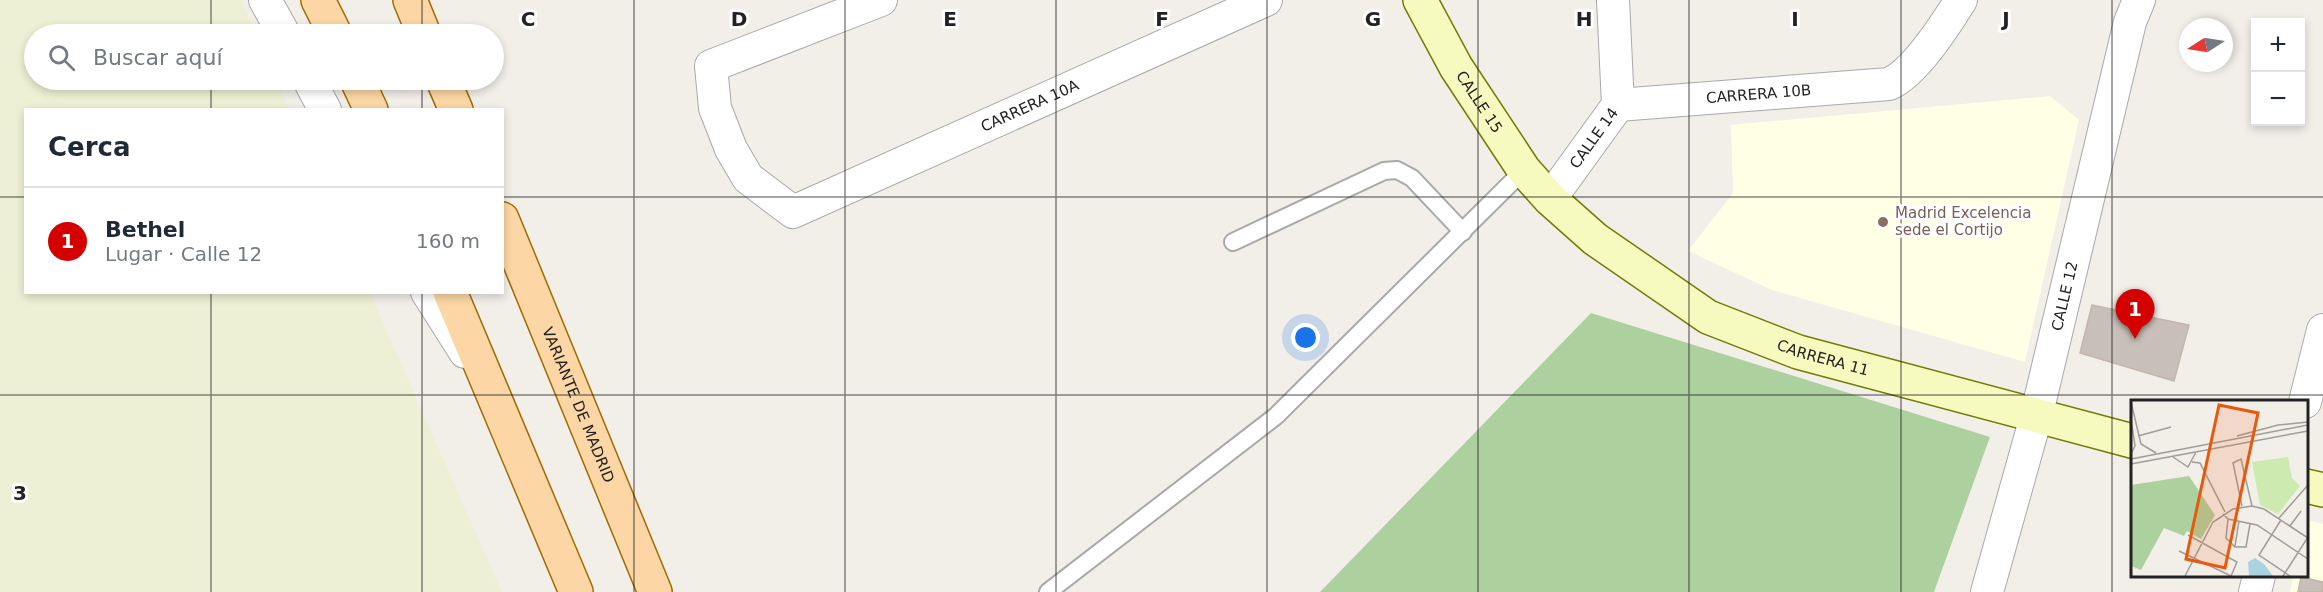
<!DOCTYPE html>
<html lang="es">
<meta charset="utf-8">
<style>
:root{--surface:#fff;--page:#f6f6f7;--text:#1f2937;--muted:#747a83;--line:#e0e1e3;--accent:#d40000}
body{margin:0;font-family:"DejaVu Sans",sans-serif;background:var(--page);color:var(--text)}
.controls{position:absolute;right:18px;top:18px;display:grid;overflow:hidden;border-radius:0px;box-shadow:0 3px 9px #0003}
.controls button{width:54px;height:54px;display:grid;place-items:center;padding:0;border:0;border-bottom:2px solid var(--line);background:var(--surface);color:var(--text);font:30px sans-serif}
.compass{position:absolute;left:2179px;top:18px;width:54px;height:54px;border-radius:50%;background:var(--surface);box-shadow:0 3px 9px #0003;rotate:258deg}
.you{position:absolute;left:1306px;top:338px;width:21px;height:21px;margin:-15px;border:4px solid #fff;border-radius:50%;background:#1a73e8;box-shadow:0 0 0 9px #1a73e833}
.badge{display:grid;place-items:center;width:39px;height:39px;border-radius:50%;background:var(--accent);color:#fff;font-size:20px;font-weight:700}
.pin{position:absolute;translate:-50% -50px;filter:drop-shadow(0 2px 3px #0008)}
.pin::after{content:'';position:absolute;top:32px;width:21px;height:18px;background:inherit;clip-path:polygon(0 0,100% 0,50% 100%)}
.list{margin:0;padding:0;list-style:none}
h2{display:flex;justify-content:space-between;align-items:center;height:78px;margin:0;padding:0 24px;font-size:26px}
h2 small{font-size:20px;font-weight:400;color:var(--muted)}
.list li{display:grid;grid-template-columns:39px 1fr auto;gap:18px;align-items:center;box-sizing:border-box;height:108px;padding:0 24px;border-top:2px solid var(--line)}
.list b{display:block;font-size:22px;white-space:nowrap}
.list p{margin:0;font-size:20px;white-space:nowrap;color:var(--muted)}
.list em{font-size:20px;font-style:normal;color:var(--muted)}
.icon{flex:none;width:33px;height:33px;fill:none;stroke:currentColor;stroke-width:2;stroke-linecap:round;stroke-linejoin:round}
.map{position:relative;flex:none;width:2323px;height:592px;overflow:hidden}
.search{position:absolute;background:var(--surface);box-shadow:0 3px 9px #0003;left:24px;top:24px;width:480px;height:66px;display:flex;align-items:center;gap:15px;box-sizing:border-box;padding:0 21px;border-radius:33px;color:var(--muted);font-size:22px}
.panel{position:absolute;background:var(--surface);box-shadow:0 3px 9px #0003;left:24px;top:108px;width:480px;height:186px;border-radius:0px}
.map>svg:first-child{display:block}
</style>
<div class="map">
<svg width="2323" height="592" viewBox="0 0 2323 592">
<rect width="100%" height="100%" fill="#f2efe9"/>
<!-- education -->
<g fill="#ffffe5">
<path d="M2050 96 2079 120 2025 362 1772 290 1688 251 1733 193 1731 125Z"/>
<path d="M2307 520 2323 524V592H2290L2293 576H2306Z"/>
</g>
<!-- farmland -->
<path fill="#eef0d5" d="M0 0H241L256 34H34V80H276L289 109 26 110V292L370 293 502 592H0Z"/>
<!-- forest -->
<path fill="#add19e" d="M1591 313 1990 437 1934 592H1320Z"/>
<!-- building -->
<g fill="#c7bfb8" stroke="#c4b6ab" stroke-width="1.5">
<path d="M2092 305 2189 325 2174 381 2080 353Z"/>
<path d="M2301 577 2323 582V592H2298Z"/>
</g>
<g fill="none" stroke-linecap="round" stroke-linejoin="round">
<!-- lane casing -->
<g stroke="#a9a9a9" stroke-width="20">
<g id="lane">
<path d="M1233 242 1384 171 1397 170 1412 178 1463 232"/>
<path d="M1048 592 1276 416 1524 170"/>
</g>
</g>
<!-- street casing -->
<g stroke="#a9a9a9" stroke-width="34">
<g id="street">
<path d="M265 0 284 34"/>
<path id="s1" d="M881 0 711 66 715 108 731 149 748 178 793 212 1266 0"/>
<path d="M309 80 325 110"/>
<path id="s2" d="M1618 105 1889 84C1915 73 1946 24 1961 0"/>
<path id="s3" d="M1550 199 1618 105 1613 0"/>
<path d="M427 292 465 352"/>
<path d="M2305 402 2323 330"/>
<path id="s4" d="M1987 592 2036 417 2130 22 2139 0"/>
<path d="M2255 592 2259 576"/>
</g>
</g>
<!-- secondary casing -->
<g stroke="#707d05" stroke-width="36">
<g id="secondary">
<path id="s5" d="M1420 0 1456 67 1524 170 1550 199 1595 239 1708 317 1798 352 2132 441"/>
<path d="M2306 486 2323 490"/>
</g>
</g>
<!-- primary casing -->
<g stroke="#a06b00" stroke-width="36">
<g id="primary">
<path d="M318 0 335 34"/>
<path d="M410 0 424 34"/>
<path d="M357 80 371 110"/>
<path d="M443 80 456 110"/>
<path id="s6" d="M502 219 655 592"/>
<path d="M450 292 576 592"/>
</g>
</g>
<!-- lane -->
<use href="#lane" stroke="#fff" stroke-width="16"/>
<!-- street -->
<use href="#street" stroke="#fff" stroke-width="32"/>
<!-- secondary -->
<use href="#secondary" stroke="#f7fabf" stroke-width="33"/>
<!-- primary -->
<use href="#primary" stroke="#fcd6a4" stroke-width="33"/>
</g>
<!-- grid -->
<path fill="none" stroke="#222" stroke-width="1.5" stroke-opacity="0.55" d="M211 0V34M422 0V34M634 0V592M845 0V592M1056 0V592M1267 0V592M1478 0V592M1689 0V592M1901 0V592M2112 0V592M211 80V110M422 80V110M0 197H26M502 197H2323M211 292V592M422 292V592M0 395H2323"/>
<!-- markers -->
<circle fill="#8d6e63" stroke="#fff" stroke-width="2" cx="1883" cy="222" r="6"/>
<g text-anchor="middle" stroke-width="6" stroke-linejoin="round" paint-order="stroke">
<!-- street labels -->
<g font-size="15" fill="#222" stroke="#fff">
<text dy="5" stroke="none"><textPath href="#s2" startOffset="141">CARRERA 10B</textPath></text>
<text dy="5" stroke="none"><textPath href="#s5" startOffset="118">CALLE 15</textPath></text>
<text dy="5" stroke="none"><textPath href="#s1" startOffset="618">CARRERA 10A</textPath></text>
<text dy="5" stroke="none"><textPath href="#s3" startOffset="75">CALLE 14</textPath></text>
<text dy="5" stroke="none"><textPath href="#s4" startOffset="306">CALLE 12</textPath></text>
<text dy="5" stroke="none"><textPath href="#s5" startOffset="558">CARRERA 11</textPath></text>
<text dy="5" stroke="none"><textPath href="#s6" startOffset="201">VARIANTE DE MADRID</textPath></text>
</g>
<!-- education labels -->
<g font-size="15" fill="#785e54" stroke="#fff" text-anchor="start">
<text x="1895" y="218">Madrid Excelencia<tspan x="1895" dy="17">sede el Cortijo</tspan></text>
</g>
</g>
<!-- overview -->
<g transform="translate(2131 400)">
<rect width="177" height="177" fill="#f2efe9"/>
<path d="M157 57 161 78 169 86 147 114 129 105 121 62Z" fill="#cdebb0"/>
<path d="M58 76 84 115 70 139 56 131 53 136 33 128 10 170 0 166V85Z" fill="#add19e"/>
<path d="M124 158 133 164 142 176H118L117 162Z" fill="#aad3df"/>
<path fill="none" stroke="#9f9d99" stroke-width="1.5" d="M0 2 10 44 25 53M0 19 4 46 0 54M7 36 40 27M106 36 147 25 177 22M42 57 57 67 65 52M0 59 177 25M61 62 69 63 94 112M0 64 177 31M111 106 102 63 110 59 121 106M92 114 97 119 126 125 177 159M148 118 177 85M97 119 95 138 104 147H115L119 124M150 120 128 155 159 176M159 126 170 111M104 146 108 121M48 151 100 176 106 162 57 135M54 176 82 122 102 109 121 106 133 109 177 138M152 176 177 137"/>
<path fill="#e8590c" fill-opacity="0.15" stroke="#e8590c" stroke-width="3" d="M88 5 127 13 94 168 55 159Z"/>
<rect width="177" height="177" fill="none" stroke="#222" stroke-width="3"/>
</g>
<g font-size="20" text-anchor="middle" font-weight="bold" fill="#222" stroke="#fff" stroke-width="6" stroke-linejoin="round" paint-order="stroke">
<text x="528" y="26">C</text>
<text x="739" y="26">D</text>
<text x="950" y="26">E</text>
<text x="1162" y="26">F</text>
<text x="1373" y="26">G</text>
<text x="1584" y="26">H</text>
<text x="1795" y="26">I</text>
<text x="2006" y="26">J</text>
<text x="20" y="500">3</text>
</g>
</svg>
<div class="controls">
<button>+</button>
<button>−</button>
</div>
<svg class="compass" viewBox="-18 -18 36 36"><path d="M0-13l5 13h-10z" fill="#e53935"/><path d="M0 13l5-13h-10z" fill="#747a83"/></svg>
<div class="you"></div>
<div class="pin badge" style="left:2135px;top:339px">1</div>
<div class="search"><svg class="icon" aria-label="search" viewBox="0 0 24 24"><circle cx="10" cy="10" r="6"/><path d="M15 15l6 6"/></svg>Buscar aquí</div>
<section class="panel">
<h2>Cerca<small></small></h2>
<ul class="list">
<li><span class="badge">1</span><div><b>Bethel</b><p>Lugar · Calle 12</p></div><em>160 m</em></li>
</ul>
</section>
</div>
